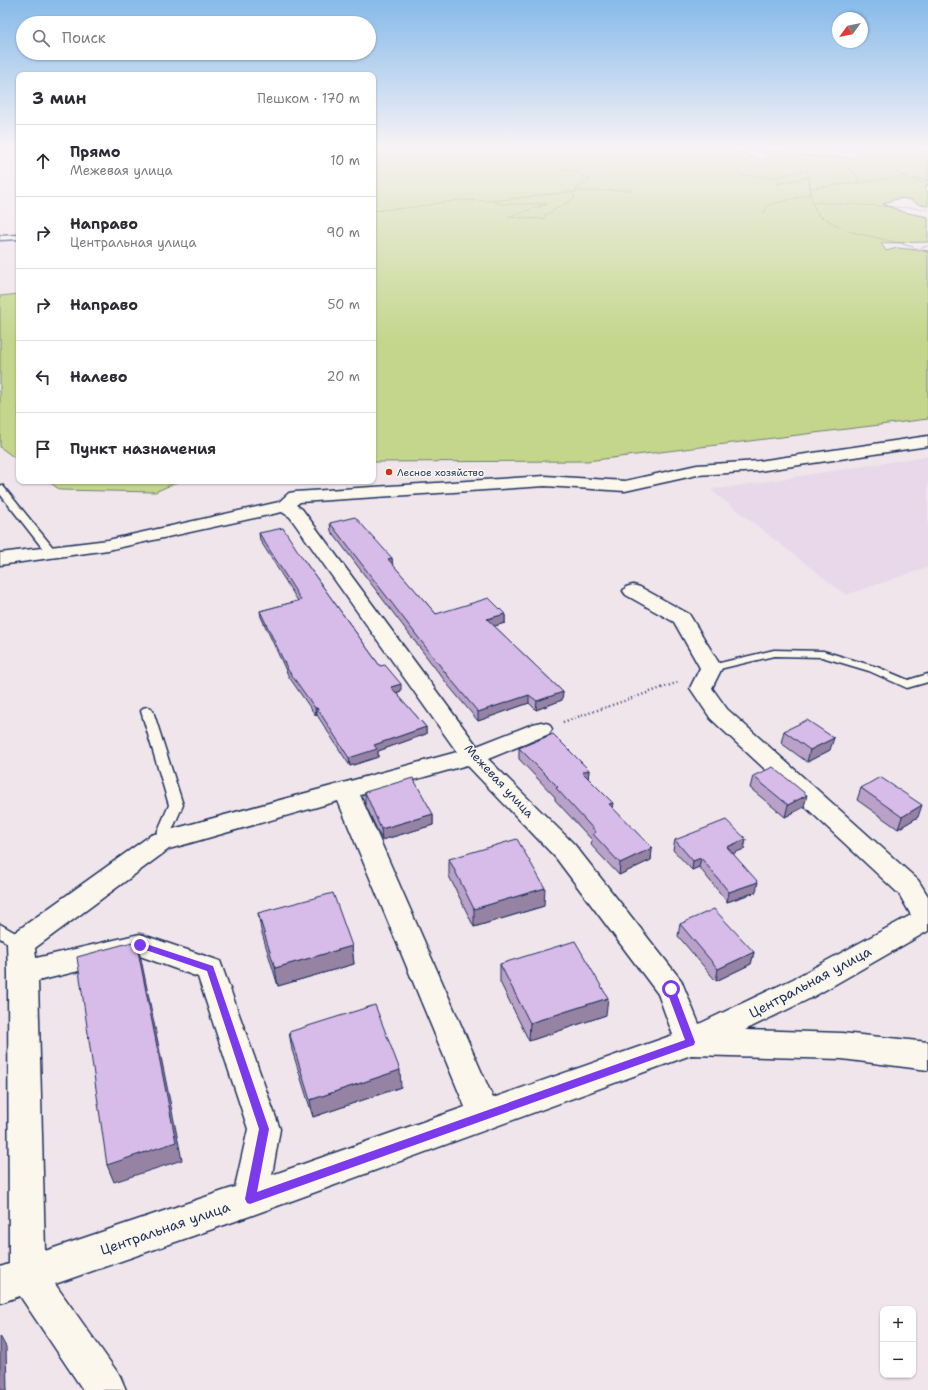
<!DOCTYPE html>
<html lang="ru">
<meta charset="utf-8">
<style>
:root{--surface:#fff;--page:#f2f2f3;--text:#2b2b33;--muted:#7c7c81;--line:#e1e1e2}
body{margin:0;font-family:"Shantell Sans",sans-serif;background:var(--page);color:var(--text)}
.controls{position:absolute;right:12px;bottom:12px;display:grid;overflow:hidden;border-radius:8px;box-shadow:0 1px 3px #0004}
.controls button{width:36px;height:36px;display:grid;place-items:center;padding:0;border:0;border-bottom:1px solid var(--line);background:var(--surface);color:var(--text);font:20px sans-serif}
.compass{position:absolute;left:832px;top:12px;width:36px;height:36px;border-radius:50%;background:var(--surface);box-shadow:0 1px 3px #0004;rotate:237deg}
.stop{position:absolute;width:12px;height:12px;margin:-9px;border:3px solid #7c3aed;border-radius:50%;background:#fff}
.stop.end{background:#7c3aed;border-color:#fff;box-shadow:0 1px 4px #0008}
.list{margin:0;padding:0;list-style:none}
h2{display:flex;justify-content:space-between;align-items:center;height:52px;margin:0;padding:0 16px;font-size:17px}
h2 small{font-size:13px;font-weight:400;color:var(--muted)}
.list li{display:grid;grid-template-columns:26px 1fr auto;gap:12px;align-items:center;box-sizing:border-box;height:72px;padding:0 16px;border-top:1px solid var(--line)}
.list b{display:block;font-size:15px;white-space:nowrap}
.list p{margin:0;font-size:13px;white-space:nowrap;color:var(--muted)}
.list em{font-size:13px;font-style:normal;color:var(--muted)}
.icon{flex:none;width:22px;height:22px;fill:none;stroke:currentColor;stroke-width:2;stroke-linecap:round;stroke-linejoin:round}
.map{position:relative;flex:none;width:928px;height:1390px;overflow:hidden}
.search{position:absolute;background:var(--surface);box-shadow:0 1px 3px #0004;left:16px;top:16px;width:360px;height:44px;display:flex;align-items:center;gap:10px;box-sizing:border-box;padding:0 14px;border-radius:22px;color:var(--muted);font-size:15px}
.panel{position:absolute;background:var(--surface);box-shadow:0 1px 3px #0004;left:16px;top:72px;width:360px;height:412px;border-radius:8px}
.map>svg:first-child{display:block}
</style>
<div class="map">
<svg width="928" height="1390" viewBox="0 0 928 1390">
<rect width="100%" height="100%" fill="#f0e5eb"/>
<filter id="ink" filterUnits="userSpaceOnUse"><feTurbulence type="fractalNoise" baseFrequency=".025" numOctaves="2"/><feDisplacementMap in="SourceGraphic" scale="8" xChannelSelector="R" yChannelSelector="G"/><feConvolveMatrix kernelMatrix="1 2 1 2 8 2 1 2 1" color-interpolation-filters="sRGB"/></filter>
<g filter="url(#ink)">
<!-- built -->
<path fill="#e8d8ea" d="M928 456V567L846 595 711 490Z"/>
<!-- green -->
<g fill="#c3d68b" stroke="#6f8274">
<path d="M373 147H736V151L764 161 771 151 780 150 799 151 801 155 854 158 860 150V147H919L928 152V183L925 190 928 191V206C919 206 915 201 907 199 900 197 889 201 883 204L903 212 928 217V242L881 243 886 251 897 248 928 251V419L587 461 373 462Z"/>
<path d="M19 294V461L0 447V296Z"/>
<path d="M48 481H180L155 492 60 490Z"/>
</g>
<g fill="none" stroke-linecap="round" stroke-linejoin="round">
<!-- lane casing -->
<g stroke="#1b2f5e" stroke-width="3">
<g id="lane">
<path d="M19 235V239L0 240V236Z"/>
<path d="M0 485 3 486 55 550 56 552 55 554H47L0 494Z"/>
<path d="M774 650 823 651 877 667 908 680 928 674V682L907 688 869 671 822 657 774 656 711 671 707 670 705 668 707 666Z"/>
<path d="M147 707 151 708 153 711 183 805 167 842 165 846 160 847 155 846 153 842 169 805 141 711 143 708Z"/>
<path d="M0 924 26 939 29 943 26 947C16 951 8 943 0 938Z"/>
</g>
</g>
<!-- street casing -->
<g stroke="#1b2f5e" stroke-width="3">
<path id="street" d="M928 436V446L759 471 697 475 625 491 545 486 300 502 296 505 302 509 477 746 533 724 541 722 549 724 552 729 549 734 488 759 574 844 681 980 699 1024 793 979 911 915 899 894 711 719 690 688 700 668 674 622 626 595 623 591 626 587 633 585 640 587 689 614 722 668 712 688 727 709 918 880 928 896V931L813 997 745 1030 842 1033 928 1042V1070L842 1059 691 1055 250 1216 55 1284 120 1376 126 1390H83L20 1296 0 1303V1267L9 1264 8 973 7 943 11 935 151 835 457 752 290 517 282 512 108 550 0 565V553L108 540 279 502 289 493 295 492 545 476 625 481 697 465 759 461ZM467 765 556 858 658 994 673 1035 493 1098 360 795ZM338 801 465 1107 272 1175 280 1129 220 961 140 934 36 958 35 948 169 849ZM140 956 198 977 248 1129 235 1187 45 1251 38 981Z"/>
</g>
<!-- path-far2 -->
<g stroke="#1b2f5e" stroke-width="1" stroke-dasharray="0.5 1.5" stroke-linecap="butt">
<path d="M563 147 564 150 556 156 563 160 557 165 561 169 579 173 590 180 576 189V192"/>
<path d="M836 147 820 155 807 168 812 202 818 215 848 231 907 245"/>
<path d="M871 147 881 157 896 163V171L904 177"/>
<path d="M740 175 775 177 807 170"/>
<path d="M915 178 928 180"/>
<path d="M855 183 904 176 928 185"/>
<path d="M775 184 809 177"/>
<path d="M810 188 855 183 860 178 845 167 849 150 848 147"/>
<path d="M494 201 500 204H547L508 217 544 219 545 215 572 200 575 197 572 192"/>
<path d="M812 202 928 209"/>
<path d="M373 211 423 206 458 200 492 201 579 191 631 190"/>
<path d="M764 213 768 205 811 194"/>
</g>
<!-- path-far1 -->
<g stroke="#1b2f5e" stroke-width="1.5" stroke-dasharray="0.5 1.5" stroke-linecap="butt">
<path d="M903 244 928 252"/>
<path d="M921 248 928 246"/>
</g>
<!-- path -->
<path stroke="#1b2f5e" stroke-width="2.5" stroke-dasharray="1 3" stroke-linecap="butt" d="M563 722 679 682"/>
<!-- lane -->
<use href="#lane" fill="#fbf7ec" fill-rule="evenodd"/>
<!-- street -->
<use href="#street" fill="#fbf7ec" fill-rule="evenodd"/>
</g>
<!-- wall -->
<g fill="#b9a1c8" stroke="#1b2f5e">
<path d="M330 523 392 558V564L436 614H505V623L494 626 563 692 562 700 536 710 529 703 478 721 448 685 331 531Z"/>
<path d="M259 533 303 559 380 666 401 691 396 693 426 727V734L378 751V757L350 766 317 715 316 716 289 677 261 617 260 611 298 601 260 540Z"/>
<path d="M784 731 830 750 807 762 781 743Z"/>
<path d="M519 748 589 770 588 778 612 808 652 848 651 860 619 875 591 845 592 840 555 800V797L519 759Z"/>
<path d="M753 776 804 807 785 817 750 788Z"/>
<path d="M861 788 918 817 898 829 857 800Z"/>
<path d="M365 792 433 814V825L382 840 365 804Z"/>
<path d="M746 839 744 849 733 853 756 892 727 902 699 867 692 870 673 850 675 840Z"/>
<path d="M449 859 544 906 474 927 449 876Z"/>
<path d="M258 913 352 946 354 964 278 986 261 930Z"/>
<path d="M680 924 754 952 751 964 716 981 678 936Z"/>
<path d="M500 964 606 1015 529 1041 500 982Z"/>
<path d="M289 1032 401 1087 313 1117 292 1050Z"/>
</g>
<!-- shaded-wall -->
<g fill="#9683a3" stroke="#1b2f5e">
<path d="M392 558 393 567 388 559Z"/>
<path d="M505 614V623L487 628V619Z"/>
<path d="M401 684V691L392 694 391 687Z"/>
<path d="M563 692 562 700 536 710 537 701Z"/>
<path d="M529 695V703L478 721V712Z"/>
<path d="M315 708H317V715L316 716Z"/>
<path d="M426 727V734L378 751V757L350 766 349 758 374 745Z"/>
<path d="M834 738 830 750 807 762 810 750Z"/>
<path d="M589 770 588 781 582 772Z"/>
<path d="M807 795 804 807 785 817 788 805Z"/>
<path d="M613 803 611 814 609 804Z"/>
<path d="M922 805 918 817 898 829 902 817Z"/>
<path d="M433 814V825L382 840 381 829Z"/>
<path d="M746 839 744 849 725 857 727 847Z"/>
<path d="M652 848 651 860 619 875 620 863Z"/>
<path d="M701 858 699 867 692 870 693 861Z"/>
<path d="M758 882 756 892 727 902 729 892Z"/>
<path d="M545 888 544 906 474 927V909Z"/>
<path d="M136 941 141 959 182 1160 114 1182 107 1165Z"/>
<path d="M352 946 354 964 278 986 275 968Z"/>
<path d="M754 952 751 964 716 981 718 969Z"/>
<path d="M608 998 606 1015 529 1041 530 1023Z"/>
<path d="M400 1070 401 1087 313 1117 310 1100Z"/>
<path d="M0 1336 6 1347 7 1390H0Z"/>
</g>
<!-- building -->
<g fill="#d7bbe9" stroke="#1b2f5e">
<path d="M355 517 392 558 388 559 436 614 489 598 505 614 487 619 563 692 537 701 529 695 478 712 448 676 330 523Z"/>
<path d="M283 528 303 559 380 666 385 665 401 684 391 687 426 727 374 745 377 749 349 758 317 708H315L288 670 260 611 301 600 259 533Z"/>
<path d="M807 720 834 738 810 750 784 731Z"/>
<path d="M553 734 589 770 582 772 613 803 609 804 652 848 620 863 593 834 596 832 556 788 558 787 519 748Z"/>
<path d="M773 767 807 795 788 805 753 776Z"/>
<path d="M880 777 922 805 902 817 861 788Z"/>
<path d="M413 778 433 814 381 829 365 792Z"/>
<path d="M726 820 746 839 727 847 758 882 729 892 701 858 693 861 675 840Z"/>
<path d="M517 839 545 888 474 909 449 859Z"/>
<path d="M333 893 352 946 275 968 258 913Z"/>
<path d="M714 909 754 952 718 969 680 924Z"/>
<path d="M136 941 176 1142 107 1165 77 957Z"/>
<path d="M575 941 608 998 530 1023 500 964Z"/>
<path d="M375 1005 400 1070 310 1100 289 1032Z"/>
</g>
</g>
<!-- sky -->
<linearGradient id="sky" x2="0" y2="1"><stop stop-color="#86baea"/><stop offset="0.43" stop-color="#f8f3f6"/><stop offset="1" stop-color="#f8f3f6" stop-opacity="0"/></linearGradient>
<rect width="928" height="342" fill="url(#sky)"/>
<!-- route -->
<path fill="#7c3aed" d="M140 942 213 966 214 969 269 1129 257 1192 685 1040 666 989 668 987 671 986 675 989 695 1042 694 1045 250 1204 247 1203 245 1199 259 1129 207 971 137 947 135 945Z"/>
<!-- markers -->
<circle fill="#c8321e" stroke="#fbf7ec" stroke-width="1.5" cx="389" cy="472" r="4"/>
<g text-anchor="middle" stroke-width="3" stroke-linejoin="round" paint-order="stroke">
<!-- far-poi labels -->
<g font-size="10" fill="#1b2f5e" stroke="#fbf7ec" text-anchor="start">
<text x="397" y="476">Лесное хозяйство</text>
</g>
<!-- street labels -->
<g font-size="12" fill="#1b2f5e" stroke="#fbf7ec">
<text transform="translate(499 781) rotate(47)" y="4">Межевая улица</text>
</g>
<!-- near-street labels -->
<g font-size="14" fill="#1b2f5e" stroke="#fbf7ec">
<text transform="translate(810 982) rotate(-28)" y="5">Центральная улица</text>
<text transform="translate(165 1228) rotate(-19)" y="5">Центральная улица</text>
</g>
</g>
</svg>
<div class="controls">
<button>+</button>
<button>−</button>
</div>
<svg class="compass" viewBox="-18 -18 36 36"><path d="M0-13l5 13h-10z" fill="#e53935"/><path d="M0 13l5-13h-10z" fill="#7c7c81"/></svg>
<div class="stop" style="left:671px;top:989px"></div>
<div class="stop end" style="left:140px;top:945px"></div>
<div class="search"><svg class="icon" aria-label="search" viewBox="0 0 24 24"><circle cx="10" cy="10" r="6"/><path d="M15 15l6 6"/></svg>Поиск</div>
<section class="panel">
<h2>3 мин<small>Пешком · 170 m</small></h2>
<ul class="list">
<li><svg class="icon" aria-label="ahead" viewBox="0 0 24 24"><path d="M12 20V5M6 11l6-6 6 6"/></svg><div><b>Прямо</b><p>Межевая улица</p></div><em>10 m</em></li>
<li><svg class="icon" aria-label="right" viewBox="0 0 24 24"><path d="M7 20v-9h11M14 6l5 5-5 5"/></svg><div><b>Направо</b><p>Центральная улица</p></div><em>90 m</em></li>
<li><svg class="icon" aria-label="right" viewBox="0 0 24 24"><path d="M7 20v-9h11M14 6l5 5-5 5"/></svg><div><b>Направо</b></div><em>50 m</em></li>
<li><svg class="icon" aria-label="left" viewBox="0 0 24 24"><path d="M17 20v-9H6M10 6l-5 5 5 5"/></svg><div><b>Налево</b></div><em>20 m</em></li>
<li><svg class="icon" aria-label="arrive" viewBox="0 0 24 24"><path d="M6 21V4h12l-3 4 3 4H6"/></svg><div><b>Пункт назначения</b></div></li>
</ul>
</section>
</div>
